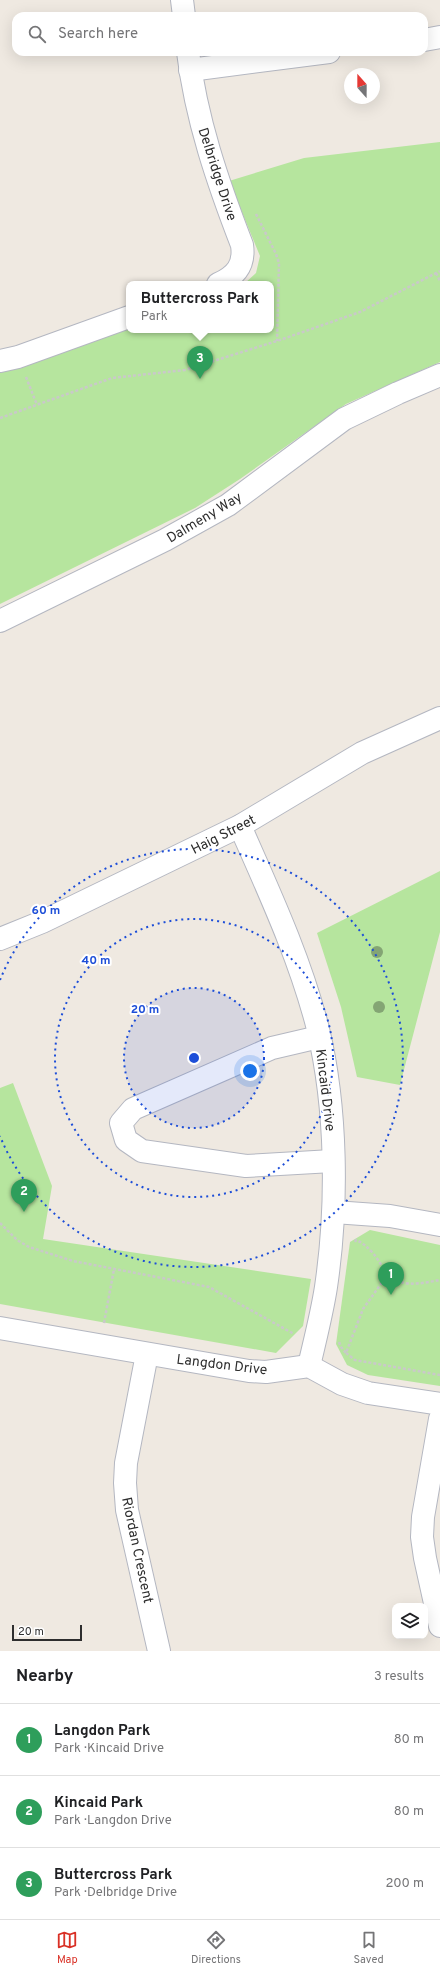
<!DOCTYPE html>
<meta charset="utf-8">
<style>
:root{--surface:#fff;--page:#f2f2f2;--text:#202124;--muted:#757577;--line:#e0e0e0;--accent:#d93025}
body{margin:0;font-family:Overpass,sans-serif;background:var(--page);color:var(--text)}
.controls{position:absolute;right:12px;bottom:12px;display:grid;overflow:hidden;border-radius:8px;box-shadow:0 4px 16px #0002}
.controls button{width:36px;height:36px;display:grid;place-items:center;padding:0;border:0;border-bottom:1px solid var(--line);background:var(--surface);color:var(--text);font:20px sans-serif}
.compass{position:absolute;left:344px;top:68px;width:36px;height:36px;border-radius:50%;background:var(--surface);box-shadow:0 4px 16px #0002;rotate:339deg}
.scale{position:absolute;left:12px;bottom:10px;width:70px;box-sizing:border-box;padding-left:4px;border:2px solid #2e2e2e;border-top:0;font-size:11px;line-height:14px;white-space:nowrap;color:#2e2e2e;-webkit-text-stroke:3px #fff;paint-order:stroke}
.you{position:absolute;left:250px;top:1071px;width:14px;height:14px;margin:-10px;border:3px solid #fff;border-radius:50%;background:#1a73e8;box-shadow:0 0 0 6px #1a73e833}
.badge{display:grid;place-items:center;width:26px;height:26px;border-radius:50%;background:var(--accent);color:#fff;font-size:13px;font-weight:700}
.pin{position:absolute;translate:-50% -33px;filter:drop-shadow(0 1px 2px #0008)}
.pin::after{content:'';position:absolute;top:21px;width:14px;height:12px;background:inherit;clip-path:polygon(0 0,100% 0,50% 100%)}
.popup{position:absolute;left:126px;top:281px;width:148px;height:52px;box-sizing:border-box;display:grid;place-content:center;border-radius:8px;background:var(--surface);filter:drop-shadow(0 1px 3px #0005);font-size:13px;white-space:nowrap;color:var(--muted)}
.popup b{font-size:15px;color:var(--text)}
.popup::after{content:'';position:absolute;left:50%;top:100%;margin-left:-8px;border:8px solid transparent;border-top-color:var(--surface)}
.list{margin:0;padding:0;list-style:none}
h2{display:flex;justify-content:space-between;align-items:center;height:52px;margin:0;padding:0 16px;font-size:17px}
h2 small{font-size:13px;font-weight:400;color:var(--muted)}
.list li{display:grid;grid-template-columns:26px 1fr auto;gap:12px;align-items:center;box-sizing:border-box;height:72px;padding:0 16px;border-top:1px solid var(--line)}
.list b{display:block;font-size:15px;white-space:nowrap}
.list p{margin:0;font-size:13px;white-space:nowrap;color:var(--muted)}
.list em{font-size:13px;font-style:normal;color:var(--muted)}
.icon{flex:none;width:22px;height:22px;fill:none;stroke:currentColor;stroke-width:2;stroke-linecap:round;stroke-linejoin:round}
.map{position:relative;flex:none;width:440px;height:1651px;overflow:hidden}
.search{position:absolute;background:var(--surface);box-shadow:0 4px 16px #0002;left:12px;right:12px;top:12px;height:44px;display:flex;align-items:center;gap:10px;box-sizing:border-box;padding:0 14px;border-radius:12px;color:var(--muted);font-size:15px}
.sheet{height:268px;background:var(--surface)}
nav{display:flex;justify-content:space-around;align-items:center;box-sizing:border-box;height:56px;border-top:1px solid var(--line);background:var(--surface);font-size:11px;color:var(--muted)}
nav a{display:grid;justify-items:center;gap:2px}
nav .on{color:var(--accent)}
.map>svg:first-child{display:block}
</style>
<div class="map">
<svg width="440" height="1651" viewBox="0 0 440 1651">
<rect width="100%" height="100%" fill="#efe9e1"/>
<!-- green -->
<g fill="#b6e59e">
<path d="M440 142V362L346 404 240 479 195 508 0 604V371L129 328V330H271V284H244L256 273 260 256 229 181 304 158Z"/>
<path d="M440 871V932L400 1085 357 1077 341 1007 317 933Z"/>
<path d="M13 1083 52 1186 43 1239 311 1279 303 1326 276 1353 0 1304V1088Z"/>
<path d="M370 1230 440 1245V1386L368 1375 347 1365 336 1344 350 1242Z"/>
</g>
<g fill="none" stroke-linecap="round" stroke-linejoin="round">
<!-- minor casing -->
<g stroke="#b4b7c1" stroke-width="24">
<g id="minor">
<path d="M182 0 184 16"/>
<path d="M424 40 440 37"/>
<path d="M188 52C196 119 218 183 242 245 245 265 236 276 218 284"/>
<path d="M190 70 329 52"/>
<path d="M0 361 18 357 129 317"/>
<path d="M0 621 165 540 228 505 344 419 398 393 440 375"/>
<path d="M240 826C269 892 300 958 318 1029 337 1109 338 1205 326 1287 322 1313 315 1340 309 1366"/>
<path d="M0 939 42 922 240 826 362 753 440 718"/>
<path d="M319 1037 272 1048 133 1109 121 1123 126 1140 142 1151 246 1166 332 1161"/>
<path d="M334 1212 390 1216 440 1225"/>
<path d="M0 1328 249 1371 266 1372 309 1366 342 1384 368 1393 440 1404"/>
<path d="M147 1354 126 1463 125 1483 127 1510 159 1651"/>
<path d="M440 1419 423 1517 422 1537 425 1558 440 1626"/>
</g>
</g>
<!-- path -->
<g stroke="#c9c9c9" stroke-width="2.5" stroke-dasharray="3 2" stroke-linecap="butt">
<path d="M256 214 276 254 279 263 277 341"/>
<path d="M436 273 440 281"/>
<path d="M26 377 37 405"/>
<path d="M0 418 112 378 185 370 277 341 360 312 440 271"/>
<path d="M0 1223 17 1240 29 1247 73 1261 209 1287 294 1334"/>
<path d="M355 1242 356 1240C363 1243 367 1247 373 1253 378 1259 382 1267 387 1273 401 1289 422 1283 440 1280"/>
<path d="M104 1323 114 1269"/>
<path d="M339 1342 341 1347 346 1353 363 1309 388 1274"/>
<path d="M346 1353 355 1360 440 1375"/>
</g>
<!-- minor -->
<use href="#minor" stroke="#fff" stroke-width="22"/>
</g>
<!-- trees -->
<g fill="#84a574">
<circle cx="377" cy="952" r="6"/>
<circle cx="379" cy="1007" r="6"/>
</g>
<!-- distance rings -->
<circle cx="194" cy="1058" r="70" fill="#1d4ed8" fill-opacity=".12"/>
<g fill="none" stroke="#1d4ed8" stroke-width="2" stroke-dasharray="2 4">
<circle cx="194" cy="1058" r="70"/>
<circle cx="194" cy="1058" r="139"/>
<path d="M0 980A209 209 0 1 1 0 1136"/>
</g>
<g text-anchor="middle" stroke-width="4" stroke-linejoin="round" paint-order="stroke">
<!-- street labels -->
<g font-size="14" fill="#2e2e2e" stroke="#fff">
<text transform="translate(218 174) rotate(72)" y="5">Delbridge Drive</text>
<text transform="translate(204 517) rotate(-31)" y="5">Dalmeny Way</text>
<text transform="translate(223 834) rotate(-27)" y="5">Haig Street</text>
<text transform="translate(326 1090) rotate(83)" y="5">Kincaid Drive</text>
<text transform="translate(222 1364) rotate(7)" y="5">Langdon Drive</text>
<text transform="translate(138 1550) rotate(78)" y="5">Riordan Crescent</text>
</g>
</g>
<circle cx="194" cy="1058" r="6" fill="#1d4ed8" stroke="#fff" stroke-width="2"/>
<g font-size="12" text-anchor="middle" font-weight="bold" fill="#1d4ed8" stroke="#fff" stroke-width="4" stroke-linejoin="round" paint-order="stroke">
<text x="46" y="914">60 m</text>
<text x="96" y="964">40 m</text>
<text x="145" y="1013">20 m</text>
</g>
</svg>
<div class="controls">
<button><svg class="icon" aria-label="layers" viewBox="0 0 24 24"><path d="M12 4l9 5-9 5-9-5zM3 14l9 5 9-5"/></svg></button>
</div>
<svg class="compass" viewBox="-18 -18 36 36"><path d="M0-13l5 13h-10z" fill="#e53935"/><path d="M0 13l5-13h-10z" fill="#757577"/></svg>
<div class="scale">20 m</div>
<div class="you"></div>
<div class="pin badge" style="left:391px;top:1295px;background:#2e9e5b">1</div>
<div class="pin badge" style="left:24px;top:1212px;background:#2e9e5b">2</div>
<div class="pin badge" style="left:200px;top:379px;background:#2e9e5b">3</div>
<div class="popup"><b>Buttercross Park</b>Park</div>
<div class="search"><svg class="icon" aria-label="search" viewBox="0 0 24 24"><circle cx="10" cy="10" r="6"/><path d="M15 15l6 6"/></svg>Search here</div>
</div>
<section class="sheet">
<h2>Nearby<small>3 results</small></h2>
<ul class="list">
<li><span class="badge" style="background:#2e9e5b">1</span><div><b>Langdon Park</b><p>Park · Kincaid Drive</p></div><em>80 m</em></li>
<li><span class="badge" style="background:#2e9e5b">2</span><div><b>Kincaid Park</b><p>Park · Langdon Drive</p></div><em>80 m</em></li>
<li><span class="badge" style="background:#2e9e5b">3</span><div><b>Buttercross Park</b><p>Park · Delbridge Drive</p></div><em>200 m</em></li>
</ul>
</section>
<nav>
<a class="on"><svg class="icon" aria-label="map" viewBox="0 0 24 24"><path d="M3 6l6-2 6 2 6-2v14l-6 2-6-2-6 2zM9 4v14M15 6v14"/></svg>Map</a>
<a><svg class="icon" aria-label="directions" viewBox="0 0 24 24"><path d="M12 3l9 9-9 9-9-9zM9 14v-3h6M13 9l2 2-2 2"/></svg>Directions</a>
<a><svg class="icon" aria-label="saved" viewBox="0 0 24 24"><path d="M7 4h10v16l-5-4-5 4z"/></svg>Saved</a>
</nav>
